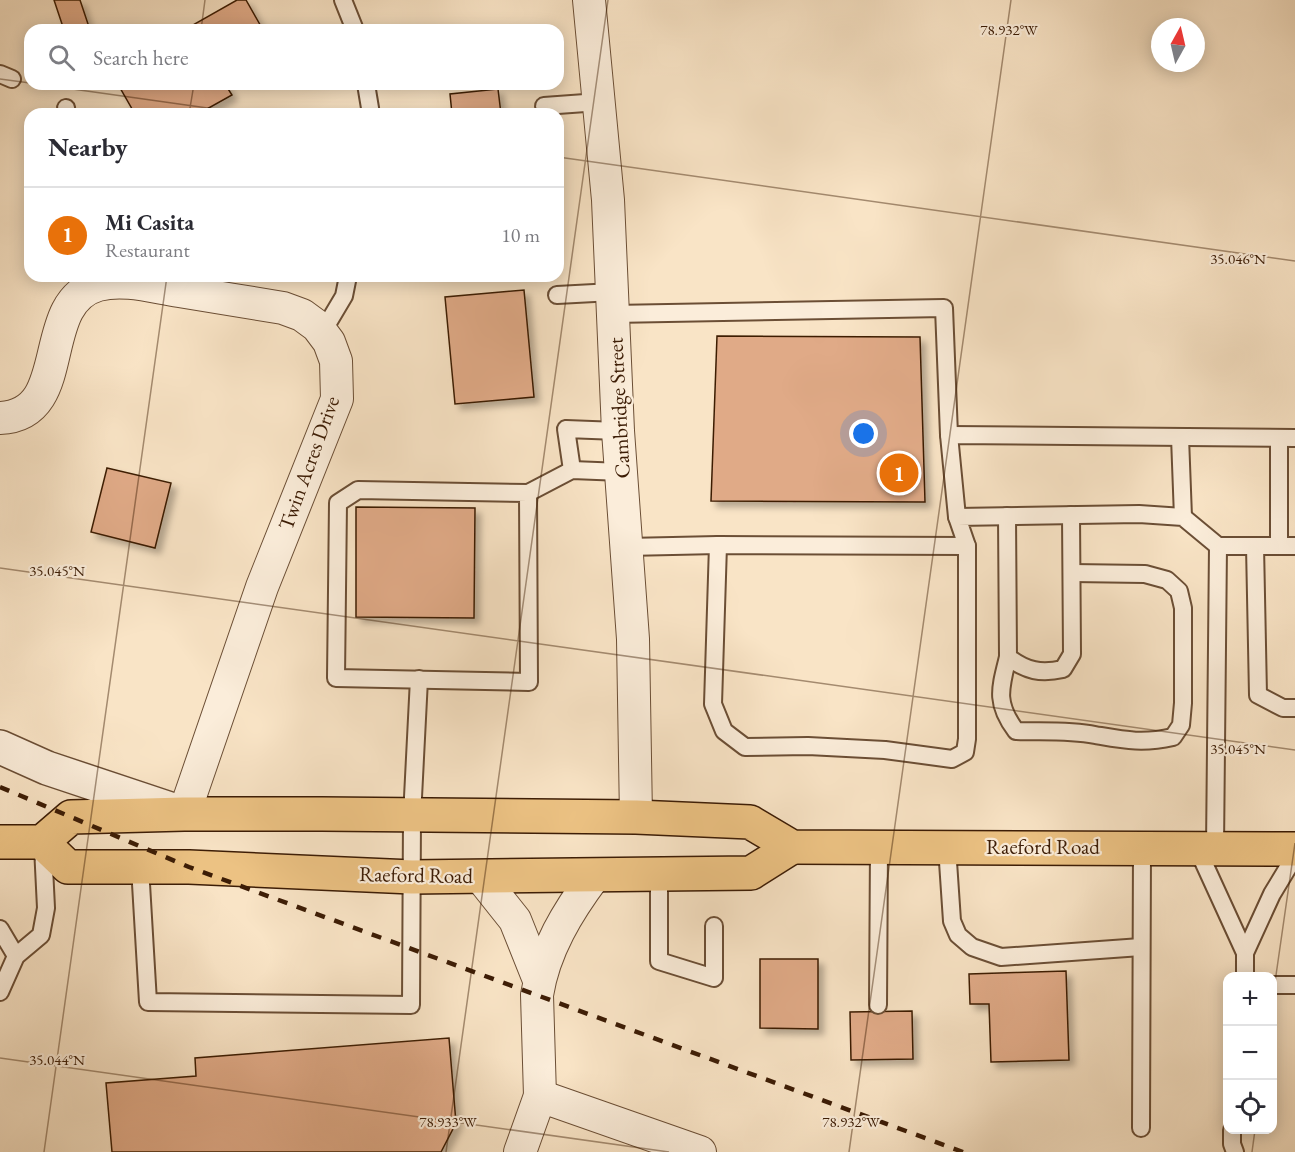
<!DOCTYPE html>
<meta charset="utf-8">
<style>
:root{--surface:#fff;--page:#f7f7f7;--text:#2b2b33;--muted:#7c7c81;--line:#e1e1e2;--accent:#b45309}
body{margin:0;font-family:"EB Garamond",serif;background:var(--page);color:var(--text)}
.controls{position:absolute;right:18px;bottom:18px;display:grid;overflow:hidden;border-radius:12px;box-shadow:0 3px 15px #0003}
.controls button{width:54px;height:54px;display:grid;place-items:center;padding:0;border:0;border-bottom:2px solid var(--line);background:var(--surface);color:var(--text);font:30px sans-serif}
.compass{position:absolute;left:1151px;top:18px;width:54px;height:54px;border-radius:50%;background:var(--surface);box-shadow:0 3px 15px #0003;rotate:8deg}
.you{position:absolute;left:864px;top:434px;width:21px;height:21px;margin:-15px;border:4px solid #fff;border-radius:50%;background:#1a73e8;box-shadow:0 0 0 9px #1a73e833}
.badge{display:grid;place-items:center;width:39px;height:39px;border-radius:50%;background:var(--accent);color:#fff;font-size:20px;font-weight:700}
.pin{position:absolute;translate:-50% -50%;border:3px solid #fff;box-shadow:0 2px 6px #0006}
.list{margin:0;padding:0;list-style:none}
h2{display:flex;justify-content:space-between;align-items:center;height:78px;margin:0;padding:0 24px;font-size:26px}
h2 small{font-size:20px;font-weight:400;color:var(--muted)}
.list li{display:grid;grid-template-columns:39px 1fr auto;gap:18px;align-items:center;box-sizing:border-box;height:96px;padding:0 24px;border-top:2px solid var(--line)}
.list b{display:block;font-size:22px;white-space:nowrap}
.list p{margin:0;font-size:20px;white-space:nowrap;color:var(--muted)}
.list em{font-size:20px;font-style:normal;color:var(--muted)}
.icon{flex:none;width:33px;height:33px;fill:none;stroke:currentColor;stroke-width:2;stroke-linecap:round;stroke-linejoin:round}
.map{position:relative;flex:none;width:1295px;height:1152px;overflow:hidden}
.search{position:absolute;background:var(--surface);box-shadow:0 3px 15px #0003;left:24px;top:24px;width:540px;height:66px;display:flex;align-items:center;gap:15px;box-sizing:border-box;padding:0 21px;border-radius:18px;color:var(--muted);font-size:22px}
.panel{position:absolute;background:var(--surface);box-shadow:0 3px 15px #0003;left:24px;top:108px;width:540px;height:174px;border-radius:18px}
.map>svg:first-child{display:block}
</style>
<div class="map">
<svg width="1295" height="1152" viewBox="0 0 1295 1152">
<defs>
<filter id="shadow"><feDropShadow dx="5.5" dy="5.5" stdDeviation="3" flood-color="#0004"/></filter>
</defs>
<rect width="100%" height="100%" fill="#f9e4c6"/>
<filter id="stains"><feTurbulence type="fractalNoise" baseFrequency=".00333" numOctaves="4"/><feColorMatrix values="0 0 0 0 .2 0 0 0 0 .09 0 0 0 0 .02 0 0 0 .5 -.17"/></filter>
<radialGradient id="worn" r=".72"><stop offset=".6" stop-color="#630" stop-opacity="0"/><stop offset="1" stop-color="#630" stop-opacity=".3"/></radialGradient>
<!-- building -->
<g fill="#e0aa87" stroke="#3c1c05" stroke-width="1.5" filter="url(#shadow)">
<path d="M54 0H80L90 30H64Z"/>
<path d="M237 0H246L263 30H192L191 26Z"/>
<path d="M123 84H225L232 95 198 114H135L119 86Z"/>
<path d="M498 89 501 114H452L450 94Z"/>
<path d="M524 290 534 397 455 404 445 297Z"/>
<path d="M717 336 920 337 925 502 711 501Z"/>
<path d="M107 468 171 483 155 548 91 532Z"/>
<path d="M356 507 475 508 474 618 356 617Z"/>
<path d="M760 959H818V1029L760 1028Z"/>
<path d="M1066 971 1069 1060 991 1062 989 1004H970L969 974Z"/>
<path d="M912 1011 913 1059 851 1060 850 1012Z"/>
<path d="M449 1038 456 1123 441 1152H112L106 1083 196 1076 195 1058Z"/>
</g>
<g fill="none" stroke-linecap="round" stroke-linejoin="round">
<!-- service casing -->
<g stroke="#6b4e35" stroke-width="20">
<g id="service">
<path d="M343 0 355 30"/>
<path d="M0 74 12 79"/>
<path d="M366 84 371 114"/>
<path d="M544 106 599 102"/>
<path d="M66 108 67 114"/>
<path d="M557 295 613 292"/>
<path d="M613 314 944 308 949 435"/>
<path d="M322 333 344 296 348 276"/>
<path d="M1180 437 1183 517"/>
<path d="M1279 438V546"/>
<path d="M572 470 566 429 618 431"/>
<path d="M528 493 358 490 338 503 336 678 529 682 528 493 572 470 622 472"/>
<path d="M1007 516 1008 657C1026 671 1041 674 1063 669L1072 654 1071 515"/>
<path d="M957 517 949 435 1295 438"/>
<path d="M718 545 713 704 724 731 745 747 808 746 885 750 952 759 965 752 967 739V546"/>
<path d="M1255 546 1258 695 1283 708H1295"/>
<path d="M627 547 718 545 967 546 957 517 1139 514 1183 517 1218 546H1295"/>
<path d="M1008 657C1000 689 995 703 1016 731 1041 732 1069 730 1095 735 1124 740 1142 744 1173 737L1181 725 1183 703V608L1179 591 1167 580 1145 574 1072 573"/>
<path d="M947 847 952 921 958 935 972 947 1001 957 1141 947"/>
<path d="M1197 848 1245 953"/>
<path d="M1215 848 1218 546"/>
<path d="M140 867 148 1002 411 1005 412 817 419 679"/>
<path d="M659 874V961L714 978V926"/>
<path d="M0 929 16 956"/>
<path d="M1245 976V953L1272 894 1295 856"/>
<path d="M1272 985H1295"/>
<path d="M0 992 16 956 41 935 46 908 43 847"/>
<path d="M878 1005 879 847"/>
<path d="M1141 1128 1142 848"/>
<path d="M1232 1130V1144L1235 1152"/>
</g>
</g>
<!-- minor casing -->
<g stroke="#6b4e35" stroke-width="34">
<g id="minor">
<path d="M589 0 608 200 618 431 633 639 636 817"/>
<path d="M0 418C75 415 34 303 98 285 124 278 153 287 179 291 214 297 248 302 283 308L302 315 317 326 329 342 336 361 337 399 262 587 184 814"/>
<path d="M480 876 515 920 539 980"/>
<path d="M540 1096 537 995C544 950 568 911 595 875"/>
<path d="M520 1152 540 1096 700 1152"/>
</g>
</g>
<!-- tertiary casing -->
<g stroke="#6b4e35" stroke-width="36">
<path id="tertiary" d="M0 747 47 768 182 813"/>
</g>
<!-- primary casing -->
<g stroke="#3c1c05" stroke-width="36">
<g id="primary">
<path d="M0 842H42L71 817 184 814H322L636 817 750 822 792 847 1295 849"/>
<path d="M42 842 68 867H189L412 877 751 873 792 847"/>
</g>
</g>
<!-- service -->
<use href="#service" stroke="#fbedda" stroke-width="16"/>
<!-- minor -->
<use href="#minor" stroke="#fbedda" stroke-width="32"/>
<!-- tertiary -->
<use href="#tertiary" stroke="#fbedda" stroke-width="33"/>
<!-- primary -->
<use href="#primary" stroke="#ecc283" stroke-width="33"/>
<!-- rail -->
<path stroke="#3c1c05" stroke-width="4.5" stroke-dasharray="10 10" stroke-linecap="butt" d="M0 787 189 867 963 1152"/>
</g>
<!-- ticks -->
<path fill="none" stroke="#3c1c05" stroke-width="1.5" stroke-opacity="0.45" d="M201 30 205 0M0 79 30 83M37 84 250 114M189 114 194 84M558 157 1295 261M0 568 1295 750M1272 1003 1295 843M0 1058 669 1152M44 1152 167 276M446 1152 608 0M849 1152 1011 0M1252 1152 1255 1130"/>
<g text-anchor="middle" stroke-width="4.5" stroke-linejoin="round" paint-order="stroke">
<!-- street labels -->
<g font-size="21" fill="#3c1c05" stroke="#fbedda">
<text transform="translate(619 408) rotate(-93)" y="7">Cambridge Street</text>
<text transform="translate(309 463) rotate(-70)" y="7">Twin Acres Drive</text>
<text x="1043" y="854">Raeford Road</text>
<text transform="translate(416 875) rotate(1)" y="7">Raeford Road</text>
</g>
</g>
<g font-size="15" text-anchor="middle" fill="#3c1c05" stroke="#fbedda" stroke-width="4.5" stroke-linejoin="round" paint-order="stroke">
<text x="1009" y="35">78.932°W</text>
<text x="1238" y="264">35.046°N</text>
<text x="57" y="576">35.045°N</text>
<text x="1238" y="754">35.045°N</text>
<text x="57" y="1065">35.044°N</text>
<text x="448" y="1127">78.933°W</text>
<text x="851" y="1127">78.932°W</text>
</g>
<rect width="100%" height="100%" filter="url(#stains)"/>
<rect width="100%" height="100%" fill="url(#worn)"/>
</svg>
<div class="controls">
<button>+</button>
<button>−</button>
<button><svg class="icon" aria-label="locate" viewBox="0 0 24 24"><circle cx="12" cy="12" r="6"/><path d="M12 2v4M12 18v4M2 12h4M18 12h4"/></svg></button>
</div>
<svg class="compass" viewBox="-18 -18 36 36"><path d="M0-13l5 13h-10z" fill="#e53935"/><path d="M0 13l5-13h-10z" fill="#7c7c81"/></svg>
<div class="you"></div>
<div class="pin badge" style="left:899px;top:473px;background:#e8710a">1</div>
<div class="search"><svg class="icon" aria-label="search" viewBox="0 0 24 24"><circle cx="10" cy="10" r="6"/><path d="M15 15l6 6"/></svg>Search here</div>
<section class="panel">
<h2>Nearby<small></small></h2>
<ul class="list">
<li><span class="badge" style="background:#e8710a">1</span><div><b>Mi Casita</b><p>Restaurant</p></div><em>10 m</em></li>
</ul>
</section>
</div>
